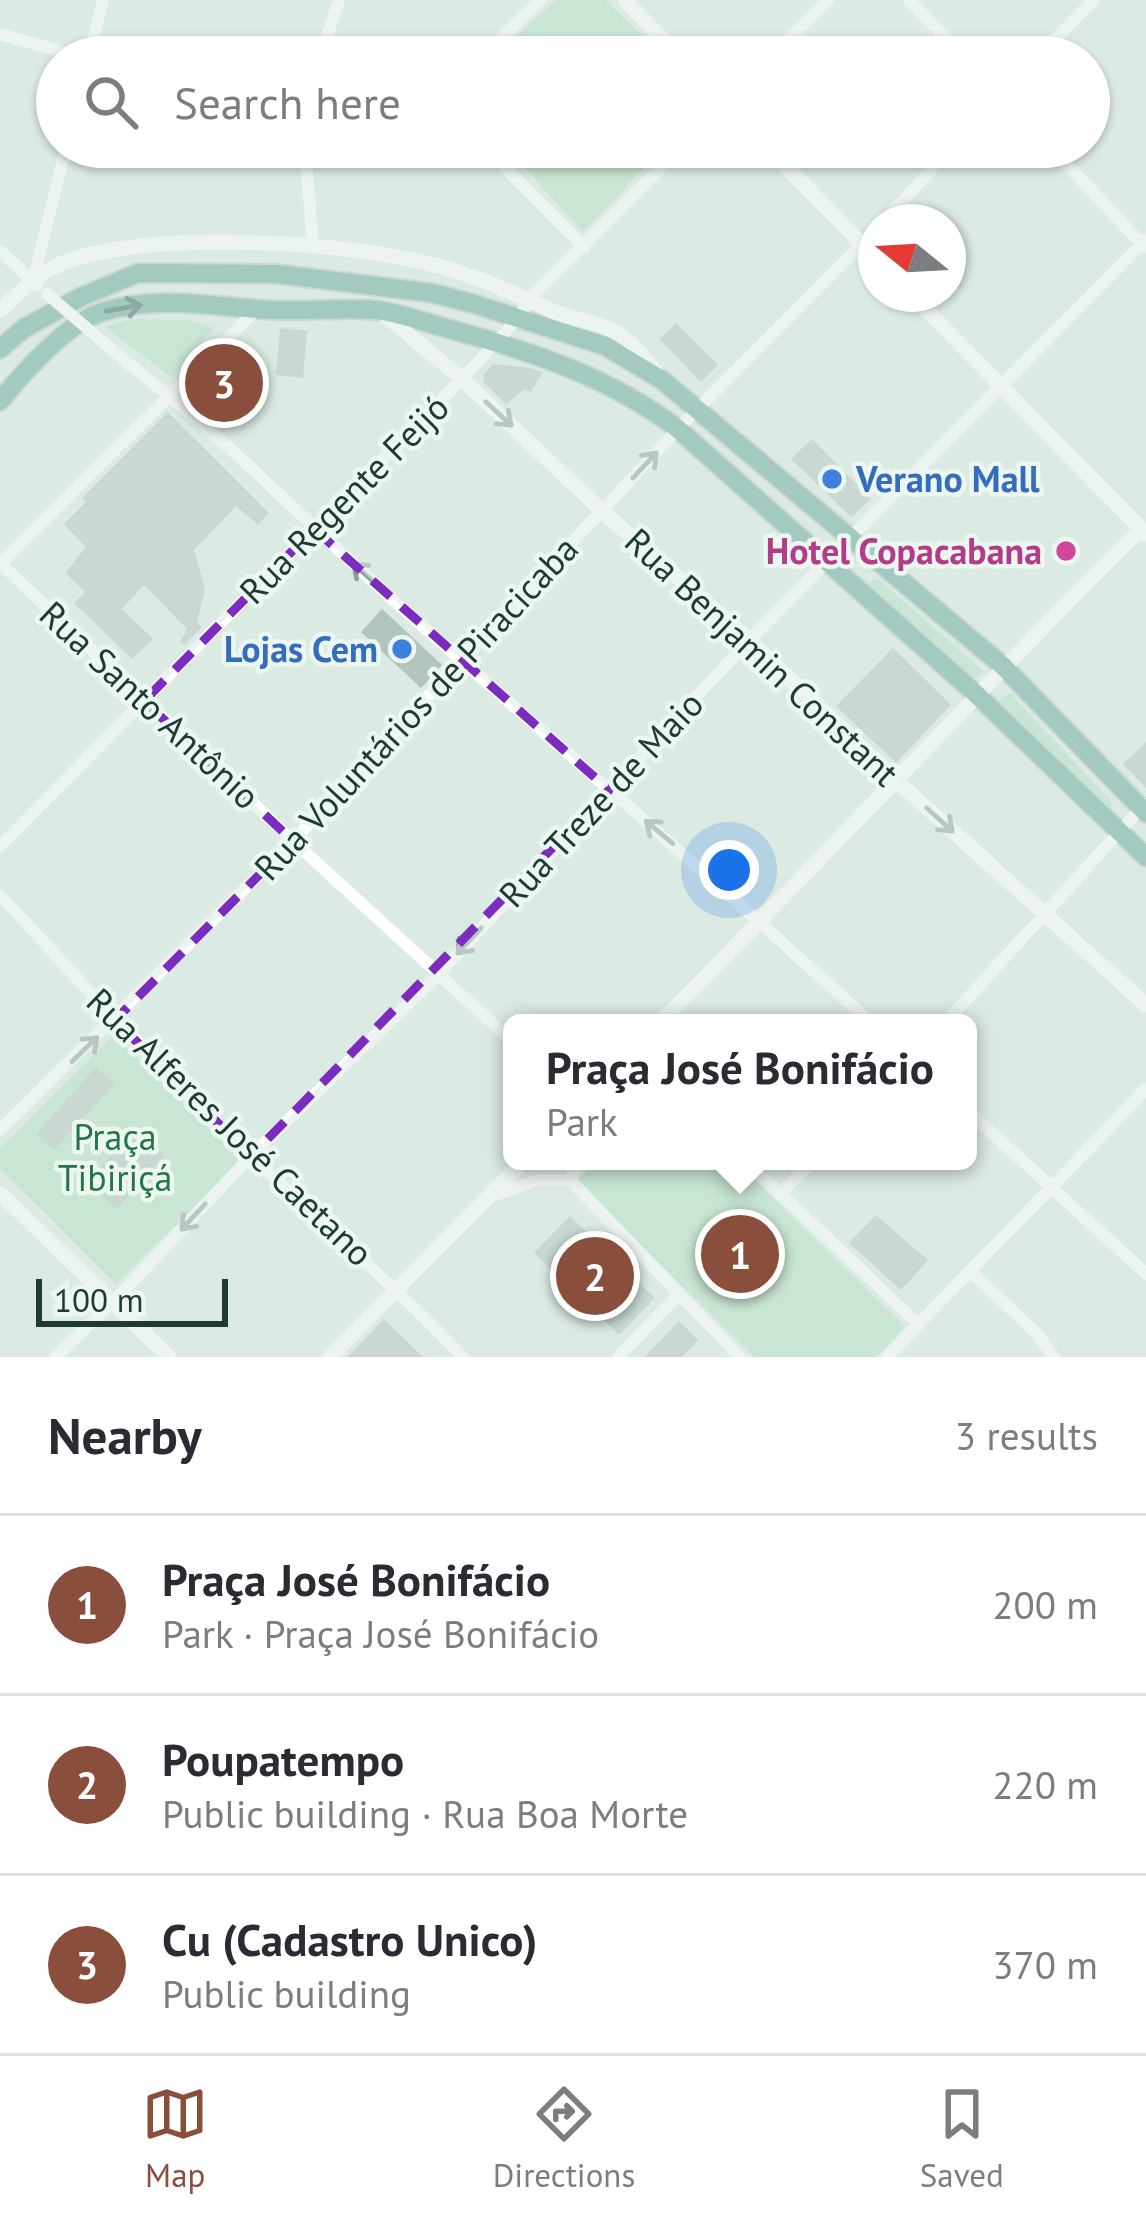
<!DOCTYPE html>
<meta charset="utf-8">
<style>
:root{--surface:#fff;--page:#f2f2f3;--text:#2b2b33;--muted:#7c7c81;--line:#e1e1e2;--accent:#8a4e3c}
body{margin:0;font-family:"PT Sans",sans-serif;background:var(--page);color:var(--text)}
.compass{position:absolute;left:858px;top:204px;width:108px;height:108px;border-radius:50%;background:var(--surface);box-shadow:0 3px 9px #0004;rotate:288deg}
.scale{position:absolute;left:36px;bottom:30px;width:192px;box-sizing:border-box;padding-left:12px;border:6px solid #1d3b34;border-top:0;font-size:33px;line-height:42px;white-space:nowrap;color:#1d3b34;-webkit-text-stroke:9px #edf7f2;paint-order:stroke}
.you{position:absolute;left:729px;top:870px;width:42px;height:42px;margin:-30px;border:9px solid #fff;border-radius:50%;background:#1a73e8;box-shadow:0 0 0 18px #1a73e833}
.badge{display:grid;place-items:center;width:78px;height:78px;border-radius:50%;background:var(--accent);color:#fff;font-size:39px;font-weight:700}
.pin{position:absolute;translate:-50% -50%;border:6px solid #fff;box-shadow:0 3px 12px #0006}
.popup{position:absolute;left:503px;top:1014px;width:474px;height:156px;box-sizing:border-box;display:grid;place-content:center;border-radius:18px;background:var(--surface);filter:drop-shadow(0 3px 9px #0005);font-size:39px;white-space:nowrap;color:var(--muted)}
.popup b{font-size:45px;color:var(--text)}
.popup::after{content:'';position:absolute;left:50%;top:100%;margin-left:-24px;border:24px solid transparent;border-top-color:var(--surface)}
.list{margin:0;padding:0;list-style:none}
h2{display:flex;justify-content:space-between;align-items:center;height:156px;margin:0;padding:0 48px;font-size:51px}
h2 small{font-size:39px;font-weight:400;color:var(--muted)}
.list li{display:grid;grid-template-columns:78px 1fr auto;gap:36px;align-items:center;box-sizing:border-box;height:180px;padding:0 48px;border-top:3px solid var(--line)}
.list b{display:block;font-size:45px;white-space:nowrap}
.list p{margin:0;font-size:39px;white-space:nowrap;color:var(--muted)}
.list em{font-size:39px;font-style:normal;color:var(--muted)}
.icon{flex:none;width:66px;height:66px;fill:none;stroke:currentColor;stroke-width:2;stroke-linecap:round;stroke-linejoin:round}
.map{position:relative;flex:none;width:1146px;height:1357px;overflow:hidden}
.search{position:absolute;background:var(--surface);box-shadow:0 3px 9px #0004;left:36px;right:36px;top:36px;height:132px;display:flex;align-items:center;gap:30px;box-sizing:border-box;padding:0 42px;border-radius:66px;color:var(--muted);font-size:45px}
.sheet{height:696px;background:var(--surface)}
nav{display:flex;justify-content:space-around;align-items:center;box-sizing:border-box;height:168px;border-top:3px solid var(--line);background:var(--surface);font-size:33px;color:var(--muted)}
nav a{display:grid;justify-items:center;gap:6px}
nav .on{color:var(--accent)}
.map>svg:first-child{display:block}
</style>
<div class="map">
<svg width="1146" height="1357" viewBox="0 0 1146 1357">
<rect width="100%" height="100%" fill="#dceae4"/>
<!-- green -->
<g fill="#b2dfbf">
<path d="M556 0H606L663 57H495Z"/>
<path d="M506 147H664L583 232Z"/>
<path d="M130 319 189 320 214 328 171 377 105 327Z"/>
<path d="M878 579 984 672 971 681 864 584Z"/>
<path d="M1010 693 1111 801 1112 813 996 703Z"/>
<path d="M114 1035 241 1160 116 1284 0 1169V1148Z"/>
<path d="M596 1161H735L905 1327 876 1357H755L576 1182Z"/>
</g>
<!-- building -->
<g fill="#b1c5bd">
<path d="M676 323 718 365 701 382 659 339Z"/>
<path d="M280 328 307 331 303 378 276 375Z"/>
<path d="M238 352 255 370 211 415 193 397Z"/>
<path d="M493 364 530 368 543 372 531 392 524 390 506 404 484 383 483 375Z"/>
<path d="M168 412 269 513 258 525 236 506 194 550 205 589 197 622 202 627 184 645 180 641 187 629 144 585 122 609 153 639 132 659 74 603 85 592 65 573 86 547 64 524 86 502 82 498Z"/>
<path d="M812 439 871 499 851 517 791 459Z"/>
<path d="M382 609 442 665 421 688 361 632Z"/>
<path d="M893 648 951 705 896 763 836 706Z"/>
<path d="M1146 742V788L1123 764Z"/>
<path d="M96 1067 115 1084 54 1150 36 1134Z"/>
<path d="M138 1133 164 1156 117 1209 87 1182 119 1147 122 1150Z"/>
<path d="M876 1215 928 1260 901 1290 849 1243Z"/>
<path d="M570 1216 655 1298 619 1335 534 1253Z"/>
<path d="M384 1319 423 1357H347Z"/>
<path d="M679 1321 698 1340 682 1357H645Z"/>
</g>
<g fill="none" stroke-linecap="round" stroke-linejoin="round">
<!-- primary casing -->
<g stroke="#bbc4c2" stroke-width="22">
<g id="primary">
<path d="M0 349 23 329 81 297 138 273 277 274 432 293 474 304 605 346 662 380 1003 666 1146 813"/>
<path d="M0 401C23 373 67 323 102 312 154 296 204 305 256 309 296 313 336 307 375 310 398 312 423 322 446 328 530 351 608 376 678 429L976 694 1146 857"/>
</g>
</g>
<!-- minor -->
<g stroke="#fff" stroke-width="12">
<path d="M909 0 964 57"/>
<path d="M0 34 81 57"/>
<path d="M89 57 103 0"/>
<path d="M220 57C267 52 320 35 363 57"/>
<path d="M320 57 339 0"/>
<path d="M482 57 540 0"/>
<path d="M771 57 828 0"/>
<path d="M1038 57 1093 0"/>
<path d="M305 147 313 247"/>
<path d="M485 147 584 247"/>
<path d="M1050 147 1145 247"/>
<path d="M883 222 952 147"/>
<path d="M0 251 37 285"/>
<path d="M33 281 66 147"/>
<path d="M130 365C226 438 311 527 401 607 558 746 717 881 871 1023"/>
<path d="M0 563 293 841 512 1041"/>
<path d="M0 564 257 309"/>
<path d="M0 846 462 379 519 317 529 299 682 147"/>
<path d="M0 895C81 983 163 1071 249 1154 320 1223 395 1285 463 1357"/>
<path d="M945 1023 1145 804"/>
<path d="M968 1111 1146 1274"/>
<path d="M0 1130 293 841 678 429 876 230"/>
<path d="M746 1161 917 1323"/>
<path d="M571 1181 573 1171 585 1161"/>
<path d="M780 1194 812 1161"/>
<path d="M492 1196 538 1180 571 1181 740 1357"/>
<path d="M970 1271 1037 1334 1054 1357"/>
<path d="M55 1357 114 1301 251 1156 439 974 749 640 1146 240"/>
<path d="M618 1357 678 1295"/>
<path d="M887 1357 1146 1089"/>
</g>
<!-- tertiary -->
<g stroke="#fff" stroke-width="15">
<path d="M625 0 680 57"/>
<path d="M767 147 876 259"/>
<path d="M911 294 1146 534"/>
<path d="M0 311C21 290 45 267 74 259 166 231 344 241 438 266 476 276 512 292 548 309 572 321 604 322 625 338 637 346 646 362 656 372"/>
<path d="M381 312 462 379 602 511 749 640 897 781 1146 1005"/>
<path d="M659 1023C822 861 977 691 1141 529"/>
<path d="M0 1193 169 1357"/>
<path d="M330 1357 524 1161"/>
</g>
<!-- primary -->
<use href="#primary" stroke="#5ba594" stroke-width="18"/>
<!-- minor-bridge -->
<path stroke="#fff" stroke-width="12" d="M47 294 130 365"/>
</g>
<!-- one-way arrows -->
<defs><path id="oneway-shaft" d="M-6 0H5M1.5-3L5.5 0L1.5 3" fill="none" stroke-width="1.6" stroke-linecap="round" stroke-linejoin="round" transform="scale(3)"/></defs>
<use stroke="#305b51" href="#oneway-shaft" transform="translate(124 308) rotate(-10)"/>
<g stroke="#8e9d9a">
<use href="#oneway-shaft" transform="translate(499 414) rotate(43)"/>
<use href="#oneway-shaft" transform="translate(645 465) rotate(-47)"/>
<use href="#oneway-shaft" transform="translate(366 575) rotate(-138)"/>
<use href="#oneway-shaft" transform="translate(940 820) rotate(42)"/>
<use href="#oneway-shaft" transform="translate(659 832) rotate(-140)"/>
<use href="#oneway-shaft" transform="translate(469 941) rotate(133)"/>
<use href="#oneway-shaft" transform="translate(85 1049) rotate(-44)"/>
<use href="#oneway-shaft" transform="translate(193 1217) rotate(133)"/>
</g>
<!-- marked area -->
<path d="M0 0H1146V1357H0ZM314 529 609 790 251 1156 115 1020 293 841 144 701Z" fill="#dceae4" fill-opacity=".55" fill-rule="evenodd"/>
<path fill="none" stroke="#7b2cbf" stroke-width="9" stroke-dasharray="24 15" stroke-linejoin="round" d="M314 529 609 790 251 1156 115 1020 293 841 144 701Z"/>
<!-- markers -->
<g fill="#3f7fe0" stroke="#edf7f2" stroke-width="4.5">
<circle cx="832" cy="479" r="12"/>
<circle cx="402" cy="649" r="12"/>
</g>
<circle fill="#d1479c" stroke="#edf7f2" stroke-width="4.5" cx="1066" cy="551" r="12"/>
<g text-anchor="middle" stroke-width="9" stroke-linejoin="round" paint-order="stroke">
<!-- shop labels -->
<g font-size="36" font-weight="bold" fill="#366cbe" stroke="#edf7f2" text-anchor="start">
<text x="856" y="492">Verano Mall</text>
<text x="378" y="662" text-anchor="end">Lojas Cem</text>
</g>
<!-- street labels -->
<g font-size="36" fill="#1d3b34" stroke="#edf7f2">
<text transform="translate(344 499) rotate(-45)" y="13">Rua Regente Feijó</text>
<text transform="translate(762 657) rotate(43)" y="13">Rua Benjamin Constant</text>
<text transform="translate(150 705) rotate(43)" y="13">Rua Santo Antônio</text>
<text transform="translate(416 708) rotate(-47)" y="13">Rua Voluntários de Piracicaba</text>
<text transform="translate(601 799) rotate(-47)" y="13">Rua Treze de Maio</text>
<text transform="translate(230 1127) rotate(44)" y="13">Rua Alferes José Caetano</text>
</g>
<!-- hotel labels -->
<g font-size="36" font-weight="bold" fill="#b23c85" stroke="#edf7f2" text-anchor="end">
<text x="1042" y="564">Hotel Copacabana</text>
</g>
<!-- park labels -->
<g font-size="36" fill="#237646" stroke="#edf7f2">
<text x="115" y="1150">Praça<tspan x="115" dy="41">Tibiriçá</tspan></text>
</g>
</g>
</svg>
<svg class="compass" viewBox="-18 -18 36 36"><path d="M0-13l5 13h-10z" fill="#e53935"/><path d="M0 13l5-13h-10z" fill="#7c7c81"/></svg>
<div class="scale">100 m</div>
<div class="you"></div>
<div class="pin badge" style="left:740px;top:1254px">1</div>
<div class="popup"><b>Praça José Bonifácio</b>Park</div>
<div class="pin badge" style="left:595px;top:1276px">2</div>
<div class="pin badge" style="left:224px;top:383px">3</div>
<div class="search"><svg class="icon" aria-label="search" viewBox="0 0 24 24"><circle cx="10" cy="10" r="6"/><path d="M15 15l6 6"/></svg>Search here</div>
</div>
<section class="sheet">
<h2>Nearby<small>3 results</small></h2>
<ul class="list">
<li><span class="badge">1</span><div><b>Praça José Bonifácio</b><p>Park · Praça José Bonifácio</p></div><em>200 m</em></li>
<li><span class="badge">2</span><div><b>Poupatempo</b><p>Public building · Rua Boa Morte</p></div><em>220 m</em></li>
<li><span class="badge">3</span><div><b>Cu (Cadastro Unico)</b><p>Public building</p></div><em>370 m</em></li>
</ul>
</section>
<nav>
<a class="on"><svg class="icon" aria-label="map" viewBox="0 0 24 24"><path d="M3 6l6-2 6 2 6-2v14l-6 2-6-2-6 2zM9 4v14M15 6v14"/></svg>Map</a>
<a><svg class="icon" aria-label="directions" viewBox="0 0 24 24"><path d="M12 3l9 9-9 9-9-9zM9 14v-3h6M13 9l2 2-2 2"/></svg>Directions</a>
<a><svg class="icon" aria-label="saved" viewBox="0 0 24 24"><path d="M7 4h10v16l-5-4-5 4z"/></svg>Saved</a>
</nav>
